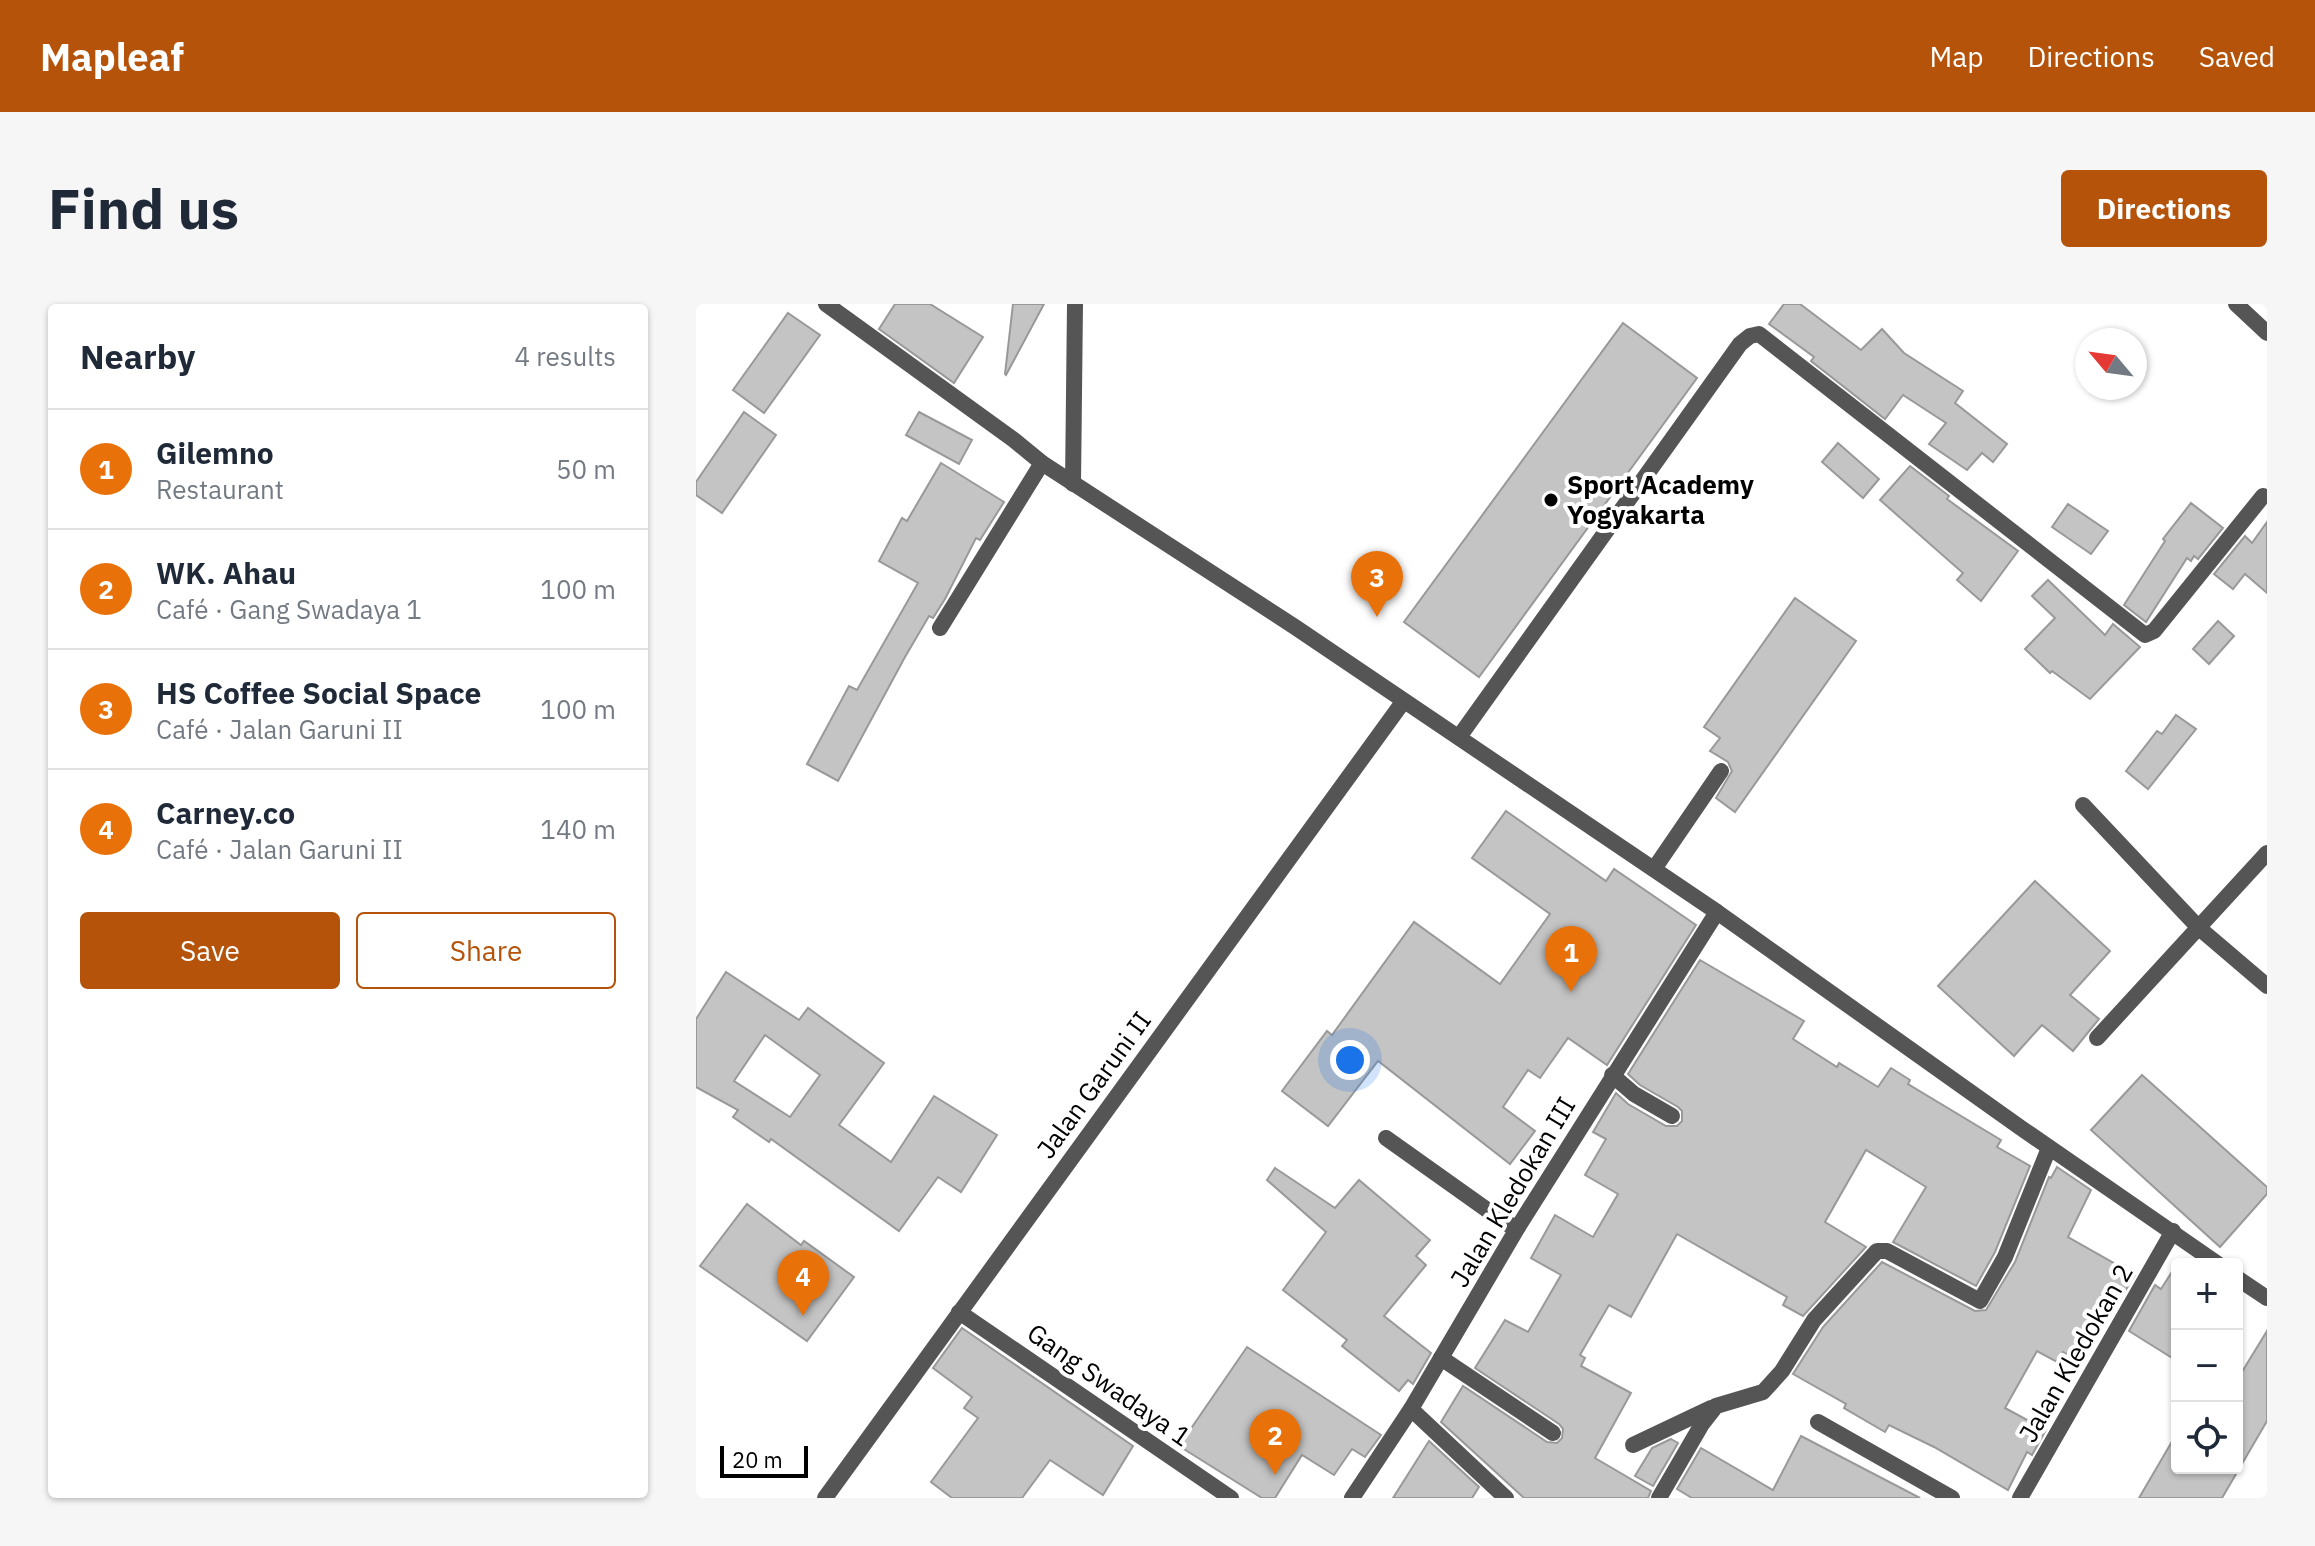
<!DOCTYPE html>
<meta charset="utf-8">
<style>
:root{--surface:#fff;--page:#f6f6f7;--text:#1f2937;--muted:#747a83;--line:#e0e1e3;--accent:#b45309}
body{margin:0;font-family:"IBM Plex Sans",sans-serif;background:var(--page);color:var(--text)}
.controls{position:absolute;right:24px;bottom:24px;display:grid;overflow:hidden;border-radius:8px;box-shadow:0 2px 6px #0004}
.controls button{width:72px;height:72px;display:grid;place-items:center;padding:0;border:0;border-bottom:2px solid var(--line);background:var(--surface);color:var(--text);font:40px sans-serif}
.compass{position:absolute;left:1379px;top:24px;width:72px;height:72px;border-radius:50%;background:var(--surface);box-shadow:0 2px 6px #0004;rotate:299deg}
.scale{position:absolute;left:24px;bottom:20px;width:88px;box-sizing:border-box;padding-left:8px;border:4px solid #000;border-top:0;font-size:22px;line-height:28px;white-space:nowrap;color:#000;-webkit-text-stroke:6px #fff;paint-order:stroke}
.you{position:absolute;left:654px;top:756px;width:28px;height:28px;margin:-20px;border:6px solid #fff;border-radius:50%;background:#1a73e8;box-shadow:0 0 0 12px #1a73e833}
.badge{display:grid;place-items:center;width:52px;height:52px;border-radius:50%;background:var(--accent);color:#fff;font-size:26px;font-weight:700}
.pin{position:absolute;translate:-50% -66px;filter:drop-shadow(0 2px 4px #0008)}
.pin::after{content:'';position:absolute;top:42px;width:28px;height:24px;background:inherit;clip-path:polygon(0 0,100% 0,50% 100%)}
.list{margin:0;padding:0;list-style:none}
h2{display:flex;justify-content:space-between;align-items:center;height:104px;margin:0;padding:0 32px;font-size:34px}
h2 small{font-size:26px;font-weight:400;color:var(--muted)}
.list li{display:grid;grid-template-columns:52px 1fr auto;gap:24px;align-items:center;box-sizing:border-box;height:120px;padding:0 32px;border-top:2px solid var(--line)}
.list b{display:block;font-size:30px;white-space:nowrap}
.list p{margin:0;font-size:26px;white-space:nowrap;color:var(--muted)}
.list em{font-size:26px;font-style:normal;color:var(--muted)}
.actions{display:flex;gap:16px;padding:24px 32px}
.actions a{flex:1;padding:18px 0;border:2px solid var(--accent);border-radius:8px;text-align:center;font-size:28px;color:var(--accent)}
.actions .main{background:var(--accent);color:#fff}
.icon{flex:none;width:44px;height:44px;fill:none;stroke:currentColor;stroke-width:2;stroke-linecap:round;stroke-linejoin:round}
.map{position:relative;flex:none;width:1571px;height:1194px;overflow:hidden;border-radius:8px}
header{display:flex;align-items:center;gap:48px;box-sizing:border-box;height:112px;padding:0 40px;background:var(--accent);color:#fff}
header strong{font-size:38px}
nav{display:flex;gap:44px;margin-inline-start:auto;font-size:28px}
.intro{display:flex;align-items:center;justify-content:space-between;box-sizing:border-box;height:192px;padding:0 48px}
h1{margin:0;font-size:56px}
.button{padding:20px 36px;border-radius:8px;background:var(--accent);color:#fff;font-size:28px;font-weight:700}
main{display:flex;gap:48px;padding:0 48px}
aside{flex:1;background:var(--surface);border-radius:8px;box-shadow:0 2px 6px #0004}
.map>svg:first-child{display:block}
</style>
<header>
<strong>Mapleaf</strong>
<nav><a>Map</a><a>Directions</a><a>Saved</a></nav>
</header>
<div class="intro"><h1>Find us</h1><a class="button">Directions</a></div>
<main>
<aside>
<h2>Nearby<small>4 results</small></h2>
<ul class="list">
<li><span class="badge" style="background:#e8710a">1</span><div><b>Gilemno</b><p>Restaurant</p></div><em>50 m</em></li>
<li><span class="badge" style="background:#e8710a">2</span><div><b>WK. Ahau</b><p>Café · Gang Swadaya 1</p></div><em>100 m</em></li>
<li><span class="badge" style="background:#e8710a">3</span><div><b>HS Coffee Social Space</b><p>Café · Jalan Garuni II</p></div><em>100 m</em></li>
<li><span class="badge" style="background:#e8710a">4</span><div><b>Carney.co</b><p>Café · Jalan Garuni II</p></div><em>140 m</em></li>
</ul>
<div class="actions"><a class="main">Save</a><a>Share</a></div>
</aside>
<div class="map">
<svg width="1571" height="1194" viewBox="0 0 1571 1194">
<rect width="100%" height="100%" fill="#fff"/>
<!-- building -->
<g fill="#c4c4c4" stroke="#999" stroke-width="2" fill-rule="evenodd">
<path d="M199 0H234L287 33 258 79 183 25Z"/>
<path d="M317 0H348L310 71 309 70Z"/>
<path d="M1088 0H1104L1165 46 1186 25 1208 49 1267 87 1259 99 1311 140 1297 158 1286 149 1271 166 1233 140 1250 119 1207 91 1189 115 1115 57 1118 53 1073 20Z"/>
<path d="M92 9 124 31 68 109 37 86Z"/>
<path d="M927 19 1001 74 783 373 708 318Z"/>
<path d="M48 108 80 131 26 209 0 191V178Z"/>
<path d="M223 108 276 136 263 160 210 131Z"/>
<path d="M1142 139 1183 175 1167 194 1126 158Z"/>
<path d="M245 159 308 198 284 236 280 234 249 295 237 314 233 312 209 353 142 477 111 460 153 382 161 386 222 279 183 257 206 214 211 217Z"/>
<path d="M1214 162 1253 192 1251 195 1322 247 1285 297 1261 276 1267 269 1184 196Z"/>
<path d="M1495 199 1527 224 1502 255 1498 252 1495 257 1491 254 1450 318 1428 301 1469 237 1467 235Z"/>
<path d="M1372 200 1412 227 1395 250 1356 223Z"/>
<path d="M1571 218V289L1549 270 1537 285 1518 270 1549 232 1556 239Z"/>
<path d="M1352 276 1409 331 1417 320 1444 343 1394 395 1356 367 1354 369 1329 345 1359 314 1336 292Z"/>
<path d="M1099 294 1160 337 1039 508 1020 494 1036 467 1032 458 1014 447 1024 434 1008 423Z"/>
<path d="M1522 317 1538 332 1513 360 1497 345Z"/>
<path d="M1480 411 1500 425 1452 485 1430 467 1461 427 1466 430Z"/>
<path d="M810 507 910 577 918 565 1000 621 911 761 872 734 844 774 832 766 807 803 839 827 814 860 682 757 632 822 586 787 631 727 636 731 718 618 804 680 854 610 776 554Z"/>
<path d="M1339 577 1414 647 1374 691 1403 715 1377 747 1346 721 1318 752 1242 682Z"/>
<path d="M1004 656 1108 717 1097 735 1141 763 1143 759 1182 783 1195 764 1214 776 1212 780 1305 836 1301 843 1334 862 1299 948 1280 982 1197 938 1230 883 1170 846 1129 918 1170 943 1107 1012 1087 1001 1091 993 981 930 935 1013 913 1001 884 1051 889 1054 885 1062 935 1089 899 1154 955 1187 952 1194H828L745 1118 767 1082 851 1138 861 1139 866 1134 867 1125 863 1120 779 1064 809 1016 832 1028 865 971 835 954 859 911 897 933 922 890 889 871 910 835 897 828 920 789 932 800 970 822H981L986 817V807L982 803 944 781 932 770Z"/>
<path d="M30 668 103 716 112 704 188 759 143 821 195 858 238 792 301 831 265 888 242 873 203 927 75 835 73 838 37 813 42 806 0 783V715ZM69 731 124 771 94 813 38 777Z"/>
<path d="M1446 771 1571 883V890L1524 943 1395 826Z"/>
<path d="M1361 863 1395 886 1372 933 1439 971 1385 1058 1367 1048 1361 1058 1341 1047 1309 1104 1350 1126 1336 1151 1331 1148 1312 1186 1238 1143 1193 1121 1189 1128 1148 1104 1150 1100 1097 1070 1127 1023 1186 958 1279 1007 1290 1006 1319 958 1353 873 1355 874Z"/>
<path d="M579 864 639 904 663 876 734 936 720 952 730 961 688 1012 735 1049 717 1080 712 1076 703 1087 646 1042 651 1036 587 986 630 928 571 876Z"/>
<path d="M51 900 105 941 108 937 158 973 111 1037 4 962Z"/>
<path d="M1481 960V1057L1433 1027 1459 981 1465 985Z"/>
<path d="M266 1024 437 1142 407 1191 354 1156 326 1194H256L235 1178 282 1114 268 1104 276 1093 237 1064Z"/>
<path d="M1571 1027V1117L1526 1194H1443L1481 1129V1164H1541V1076Z"/>
<path d="M551 1043 685 1131 669 1153 656 1145 638 1171 606 1151 579 1194H566L483 1142Z"/>
<path d="M1105 1132 1224 1194H996L981 1185 1005 1144 1077 1186Z"/>
<path d="M975 1135 982 1139 957 1182 939 1172 956 1144Z"/>
<path d="M733 1137 783 1183 776 1194H697Z"/>
</g>
<g fill="none" stroke-linecap="round" stroke-linejoin="round">
<!-- lane -->
<g stroke="#555" stroke-width="16">
<path d="M958 565 1025 467"/>
<path d="M745 1054 857 1129"/>
</g>
<!-- street -->
<g stroke="#555" stroke-width="16">
<path d="M130 0 318 136 346 159 599 323 1021 608 1325 824 1522 960"/>
<path d="M1540 0 1571 29"/>
<path d="M377 180 379 0"/>
<path d="M244 324 346 159"/>
<path d="M763 433 1044 40 1054 32 1063 30 1449 331 1458 327 1567 192"/>
<path d="M1387 501 1503 624 1571 682"/>
<path d="M1401 734 1571 549"/>
<path d="M916 771 938 790 976 812"/>
<path d="M690 834 811 920 822 923"/>
<path d="M1541 974 1571 994"/>
<path d="M263 1008 535 1194"/>
<path d="M715 1105 810 1194"/>
<path d="M1122 1118 1256 1194"/>
<path d="M937 1141 1015 1104"/>
<path d="M129 1194 707 398"/>
<path d="M656 1194 715 1105 822 923 1021 608"/>
<path d="M963 1194 1006 1120 1020 1102 1067 1088 1086 1067 1118 1016 1181 947H1191L1284 997 1309 953 1353 844"/>
<path d="M1324 1194 1477 927"/>
</g>
</g>
<!-- markers -->
<circle fill="#000" stroke="#fff" stroke-width="3" cx="855" cy="196" r="8"/>
<g text-anchor="middle" stroke-width="8" stroke-linejoin="round" paint-order="stroke">
<!-- poi labels -->
<g font-size="26" font-weight="bold" fill="#000" stroke="#fff" text-anchor="start">
<text x="871" y="190">Sport Academy<tspan x="871" dy="30">Yogyakarta</tspan></text>
</g>
<!-- street labels -->
<g font-size="26" fill="#000" stroke="#fff">
<text transform="translate(398 781) rotate(-54)" y="9">Jalan Garuni II</text>
<text transform="translate(817 888) rotate(-59)" y="9">Jalan Kledokan III</text>
<text transform="translate(1380 1049) rotate(-60)" y="9">Jalan Kledokan 2</text>
<text transform="translate(413 1081) rotate(35)" y="9">Gang Swadaya 1</text>
</g>
</g>
</svg>
<div class="controls">
<button>+</button>
<button>−</button>
<button><svg class="icon" aria-label="locate" viewBox="0 0 24 24"><circle cx="12" cy="12" r="6"/><path d="M12 2v4M12 18v4M2 12h4M18 12h4"/></svg></button>
</div>
<svg class="compass" viewBox="-18 -18 36 36"><path d="M0-13l5 13h-10z" fill="#e53935"/><path d="M0 13l5-13h-10z" fill="#747a83"/></svg>
<div class="scale">20 m</div>
<div class="you"></div>
<div class="pin badge" style="left:875px;top:688px;background:#e8710a">1</div>
<div class="pin badge" style="left:579px;top:1171px;background:#e8710a">2</div>
<div class="pin badge" style="left:681px;top:313px;background:#e8710a">3</div>
<div class="pin badge" style="left:107px;top:1012px;background:#e8710a">4</div>
</div>
</main>
